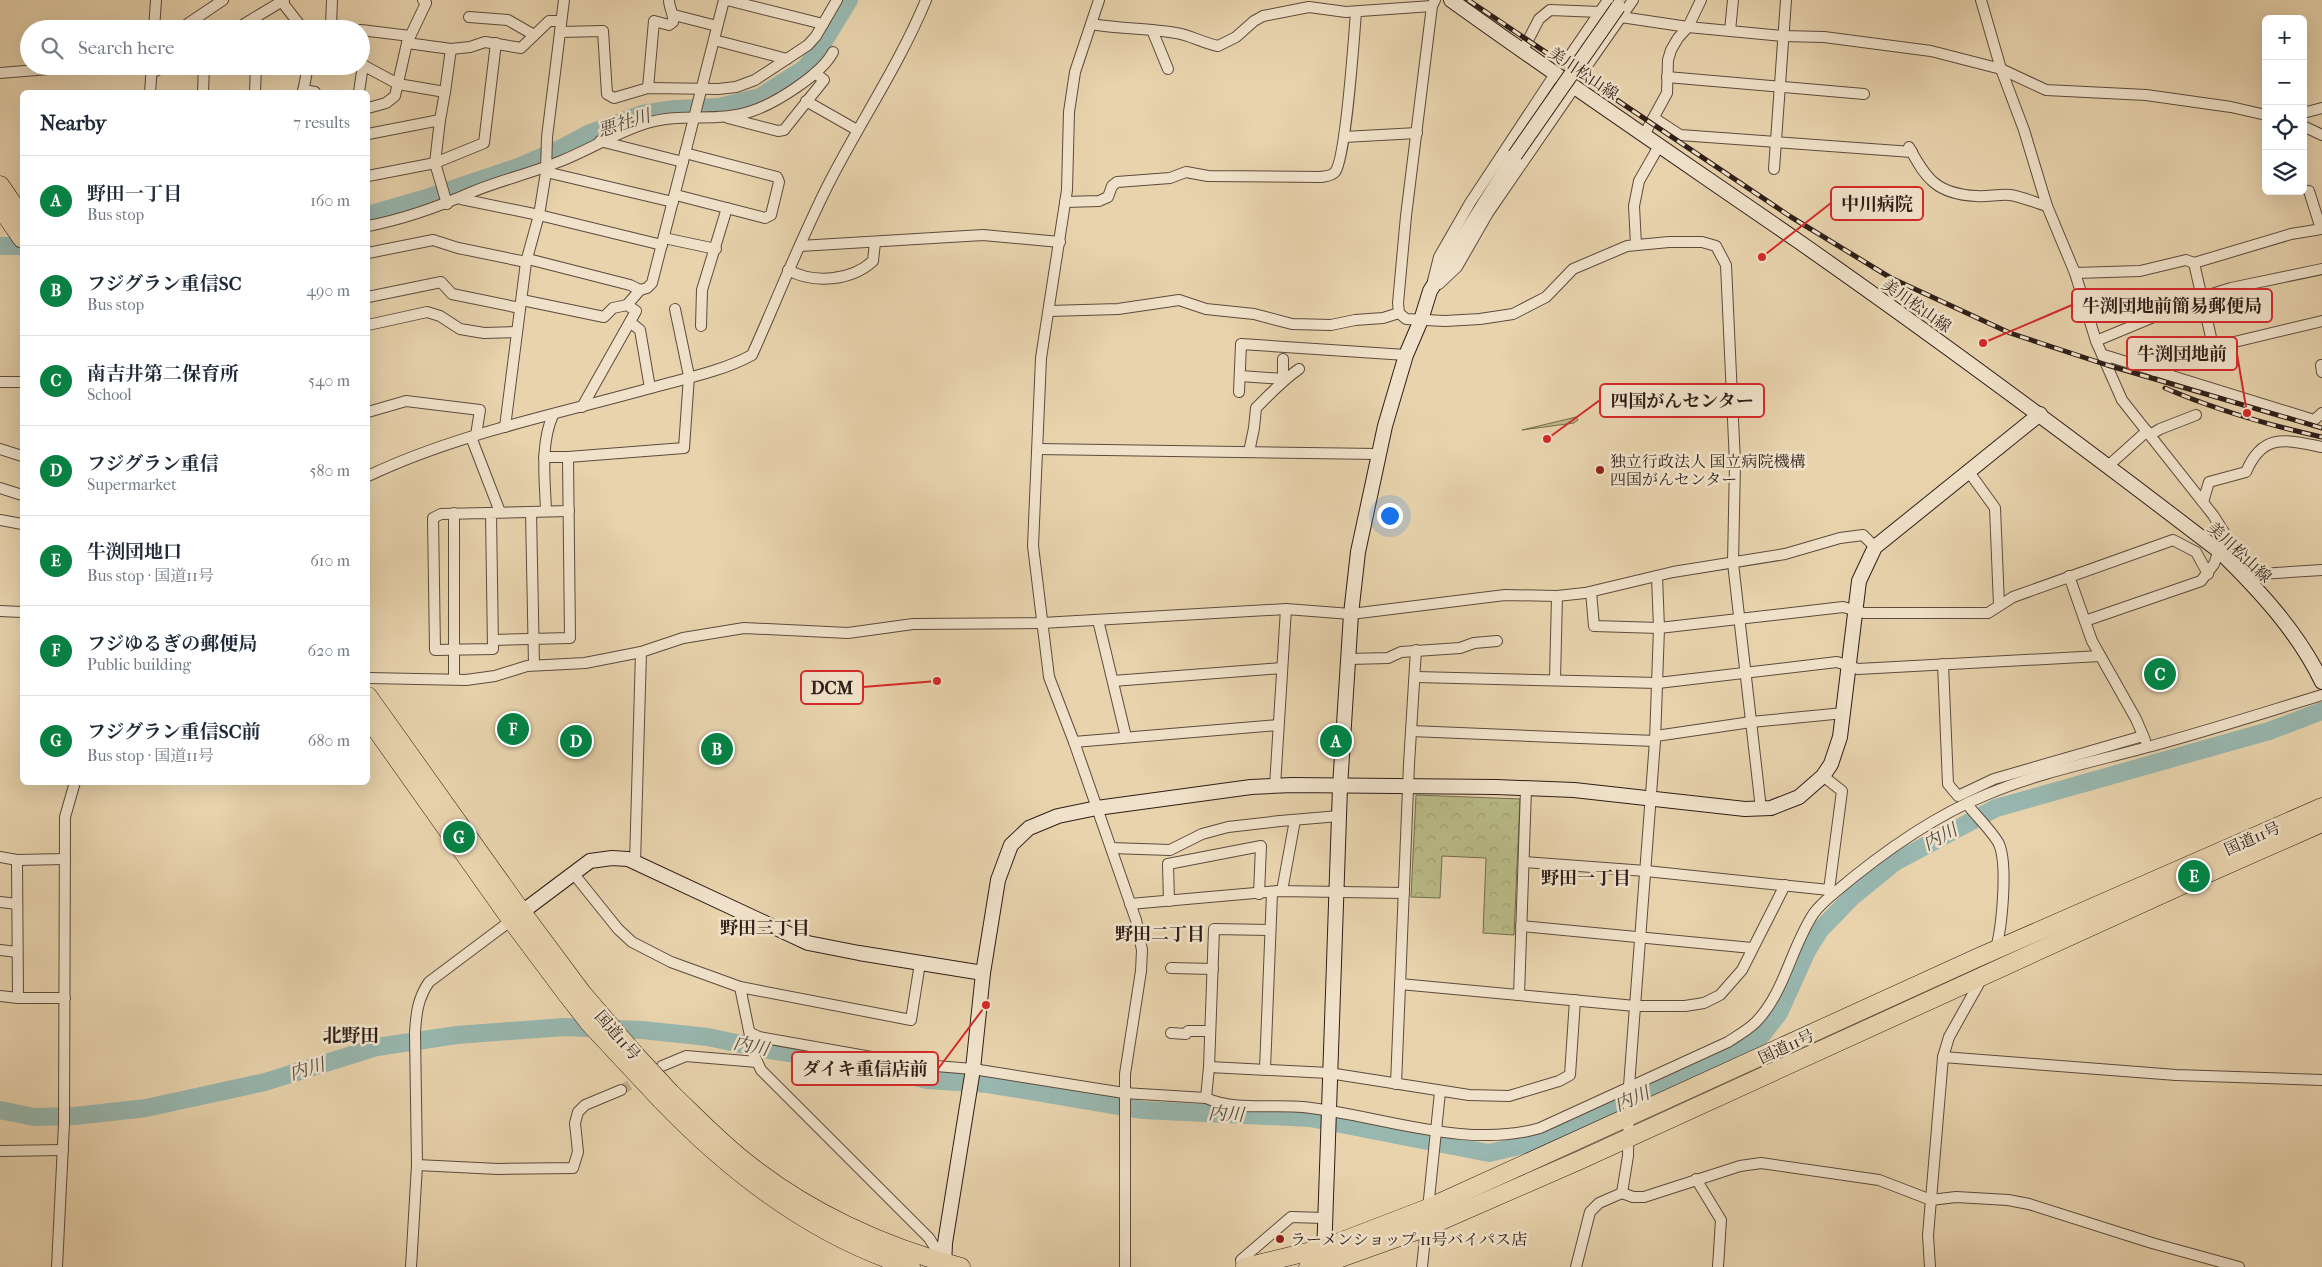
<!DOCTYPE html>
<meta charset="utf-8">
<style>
:root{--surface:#fff;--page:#f2f2f3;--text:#1f2937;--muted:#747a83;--line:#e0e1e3;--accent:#0b8043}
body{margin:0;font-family:"IM FELL French Canon","Noto Serif JP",serif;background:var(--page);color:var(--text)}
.controls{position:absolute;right:15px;top:15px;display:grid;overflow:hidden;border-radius:8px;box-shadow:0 5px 20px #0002}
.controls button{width:45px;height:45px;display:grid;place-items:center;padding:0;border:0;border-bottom:1px solid var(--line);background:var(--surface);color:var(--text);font:25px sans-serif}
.you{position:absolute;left:1389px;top:515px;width:18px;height:18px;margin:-12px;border:4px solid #fff;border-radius:50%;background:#1a73e8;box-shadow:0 0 0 8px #1a73e833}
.badge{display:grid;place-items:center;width:32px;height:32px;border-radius:50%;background:var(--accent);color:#fff;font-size:16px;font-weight:700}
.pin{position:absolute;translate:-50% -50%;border:2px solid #fff;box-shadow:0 1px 5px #0006}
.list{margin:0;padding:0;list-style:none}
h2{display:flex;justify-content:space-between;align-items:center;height:65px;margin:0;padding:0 20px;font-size:21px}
h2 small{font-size:16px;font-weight:400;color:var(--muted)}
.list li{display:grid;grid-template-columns:32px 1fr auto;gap:15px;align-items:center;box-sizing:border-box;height:90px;padding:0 20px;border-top:1px solid var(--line)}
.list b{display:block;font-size:19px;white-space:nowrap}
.list p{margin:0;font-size:16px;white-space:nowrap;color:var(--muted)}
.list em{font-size:16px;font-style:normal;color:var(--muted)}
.icon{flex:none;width:28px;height:28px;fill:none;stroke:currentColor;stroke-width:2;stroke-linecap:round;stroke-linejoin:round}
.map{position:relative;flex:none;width:2322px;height:1267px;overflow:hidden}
.search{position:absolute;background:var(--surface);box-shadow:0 5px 20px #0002;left:20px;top:20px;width:350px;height:55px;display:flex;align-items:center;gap:12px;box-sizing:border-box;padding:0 18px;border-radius:28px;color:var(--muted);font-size:19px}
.panel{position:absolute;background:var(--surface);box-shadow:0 5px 20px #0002;left:20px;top:90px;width:350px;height:695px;border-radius:8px}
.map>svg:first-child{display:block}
</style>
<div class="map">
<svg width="2322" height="1267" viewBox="0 0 2322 1267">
<defs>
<pattern id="grass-tufts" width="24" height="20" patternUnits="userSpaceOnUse" patternTransform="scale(1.25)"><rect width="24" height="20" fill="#babb87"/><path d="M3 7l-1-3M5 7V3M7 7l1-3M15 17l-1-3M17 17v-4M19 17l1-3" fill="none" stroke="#a0a074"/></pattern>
<pattern id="forest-crowns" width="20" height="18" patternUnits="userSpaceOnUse" patternTransform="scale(1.25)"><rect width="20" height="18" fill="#babb87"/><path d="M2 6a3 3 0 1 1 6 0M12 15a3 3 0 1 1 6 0" fill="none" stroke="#a0a074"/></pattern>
</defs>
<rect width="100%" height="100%" fill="#e8d3ad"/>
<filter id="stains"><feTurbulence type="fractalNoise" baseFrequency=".004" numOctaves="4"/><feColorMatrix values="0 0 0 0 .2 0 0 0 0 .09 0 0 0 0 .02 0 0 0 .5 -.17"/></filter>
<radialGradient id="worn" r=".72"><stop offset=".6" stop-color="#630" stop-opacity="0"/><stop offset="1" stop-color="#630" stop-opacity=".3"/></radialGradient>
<!-- grass -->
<path fill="url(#grass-tufts)" stroke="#746c50" d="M1576 417 1578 420 1574 423 1522 430Z"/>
<!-- forest -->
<path fill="url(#forest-crowns)" stroke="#746c50" d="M1416 795 1520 799 1514 935 1483 933 1486 858 1442 856 1440 898 1411 897Z"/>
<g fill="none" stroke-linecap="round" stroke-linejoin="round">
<!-- river -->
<g stroke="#98b7af" stroke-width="18">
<path d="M368 215 423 199 521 166 564 147 588 134 642 114 675 109 719 107 760 97 805 68 816 54 849 0"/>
<path d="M0 246H22"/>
<path d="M0 1110 34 1117 75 1116 146 1108 265 1082 377 1047 457 1035 564 1027 642 1030 708 1037 769 1050 853 1062 927 1080 988 1084 1143 1110 1310 1118 1489 1153 1531 1143 1740 1052 1761 1036 1779 1013 1807 951 1820 930 1852 897 1895 862 1996 808 2269 731 2322 711"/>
</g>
<!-- street-tunnel -->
<path stroke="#c3af8f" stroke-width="10" stroke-dasharray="10 5" stroke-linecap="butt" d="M621 1090 644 1077"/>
<!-- street casing -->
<g stroke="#5c4b3d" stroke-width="12">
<g id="street">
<path d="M332 0 331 26 349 29"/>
<path d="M727 0 823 24"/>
<path d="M1099 0 1075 72 1069 112 1067 190 1041 358 1033 546 1049 677 1074 742 1136 920 1142 950 1141 971 1125 1074V1267"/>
<path d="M1435 0 1432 6 1406 216 1398 303 1399 313 1406 319 1445 321 1480 319 1513 314 1546 297 1573 269 1627 246 1669 242H1702L1716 246 1726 265 1735 463 1733 563 1761 809"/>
<path d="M1981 0 2001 69 2024 130 2047 206 2075 273 2096 341 2122 400 2213 515 2225 534 2214 564 2201 581 2085 621"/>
<path d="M282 2 303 29"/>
<path d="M674 15 717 26"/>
<path d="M469 17 508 20 534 35"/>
<path d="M1091 24C1120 29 1148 28 1176 33 1190 35 1203 43 1218 46L1236 37 1254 21 1263 16 1309 7 1346 12 1432 6"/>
<path d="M154 29 156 0"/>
<path d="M180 29 223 0"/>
<path d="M236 29 284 0"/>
<path d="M361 30 410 36"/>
<path d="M1152 30 1168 69"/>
<path d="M1730 31 1733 0"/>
<path d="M560 32 603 31 607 94 614 98 648 88 718 89 736 87 755 80 808 45 816 36 837 0"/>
<path d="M714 40 787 59"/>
<path d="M407 43 451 49 470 47 485 42 521 48 549 21H561"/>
<path d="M1522 52 1539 19 1550 10 1600 12 1621 17 1688 27 1783 36 1824 37 1931 51 2001 69 2046 90 2146 95 2231 107 2266 115"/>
<path d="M1567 60 1608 0"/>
<path d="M361 64 398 84 445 92 440 120 435 163 447 204"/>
<path d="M1584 70 1633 0"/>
<path d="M0 73 85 66"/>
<path d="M151 73 166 66"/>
<path d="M1667 77 1864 94"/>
<path d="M648 88 654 21 669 25 673 22C674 14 669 8 669 0"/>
<path d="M303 90 315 92"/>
<path d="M150 92 152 66"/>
<path d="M203 92 204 66"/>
<path d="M255 92 256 66"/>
<path d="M303 92 308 66"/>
<path d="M359 92 363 65"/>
<path d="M445 92 451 49"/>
<path d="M806 101 857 130"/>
<path d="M368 108 386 103 395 96 407 43 426 3 423 0"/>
<path d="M2303 113 2322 108"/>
<path d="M728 118 778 131 784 130 824 80 815 73"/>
<path d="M1654 118 1680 135 1912 152"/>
<path d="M2303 126 2322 135"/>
<path d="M368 134 440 120"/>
<path d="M1644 135 1667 93 1668 60 1671 50 1678 38 1688 27 1701 0"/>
<path d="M1344 137 1417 133"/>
<path d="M600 141 683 162"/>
<path d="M1909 147C1926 179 1937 194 1976 196 1987 197 1999 194 2010 195 2023 197 2036 203 2047 206"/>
<path d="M1774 169 1786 0"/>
<path d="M546 172 673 202"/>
<path d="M368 176 435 163 484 143 496 43"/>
<path d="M2309 191 2321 229"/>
<path d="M676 195 765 218 771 215 779 182 777 177 685 153"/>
<path d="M461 199 539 215 662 245"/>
<path d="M1065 202 1099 201 1108 197 1112 186 1117 182 1170 178 1186 172 1208 176 1321 177C1326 176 1332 176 1335 172 1346 158 1354 37 1356 12"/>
<path d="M368 226C404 219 438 207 472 192 501 180 532 173 561 161 591 149 617 132 647 123 682 112 718 123 752 111 776 103 822 74 833 52"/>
<path d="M664 238 716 249"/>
<path d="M1636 245 1634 206 1639 181 1659 146"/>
<path d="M800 246 983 235 1060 242"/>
<path d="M368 253 433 240 458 248 526 262"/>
<path d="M528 259 630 285 640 290"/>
<path d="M788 270C814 284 851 281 873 261L875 242"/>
<path d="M2075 273 2140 271 2186 260 2194 263"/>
<path d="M1433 281 1439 257 1470 203 1555 74"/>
<path d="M1439 284 1457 267 1488 213 1574 88"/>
<path d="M368 297 441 282 452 294 520 308"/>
<path d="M522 300 604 317 613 308 627 305"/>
<path d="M1049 311 1118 309 1179 300 1206 309 1254 314 1292 324 1331 325 1355 320 1383 318 1399 313"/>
<path d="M630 322 640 330 650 388"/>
<path d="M368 325 427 312 440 316 460 329 484 333 517 332"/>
<path d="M701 326 702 290 727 208"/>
<path d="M2096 341 2202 297 2231 288 2322 269"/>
<path d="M2213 346 2194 263 2291 234 2322 229"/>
<path d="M2104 355 2314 420 2322 413"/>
<path d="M2321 365 2322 372"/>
<path d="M2154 371 2201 350 2322 321"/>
<path d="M1240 376 1283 379V359"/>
<path d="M0 382H22"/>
<path d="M1239 392 1241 344 1406 355"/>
<path d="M582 407 636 311 627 305 640 290 647 288 652 283 724 0"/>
<path d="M368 412 406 401 480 410 476 435"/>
<path d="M505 427 526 262 539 215 546 172 547 137 564 0"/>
<path d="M2150 435 2160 429 2196 415"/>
<path d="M471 437 500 512"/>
<path d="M0 449 22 456"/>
<path d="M1038 449 1378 454"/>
<path d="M1249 452 1254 428 1256 408C1270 394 1283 380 1299 369"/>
<path d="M544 457H568L684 448 689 376 675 309"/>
<path d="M2108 466 2147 431"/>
<path d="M1969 472 1995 508 1999 605"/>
<path d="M368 476C456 434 554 415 647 389 682 379 721 372 752 355 778 297 801 238 830 181 861 121 900 63 926 0"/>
<path d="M0 488 22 495"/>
<path d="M2203 502 2209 482 2246 472C2263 432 2286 440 2322 447"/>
<path d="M546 511C545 479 540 444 553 415"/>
<path d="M531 512 534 665"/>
<path d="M454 513V678"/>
<path d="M491 513 493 649 435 650 433 518 441 514 569 511"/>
<path d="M0 520 22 524"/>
<path d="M2243 575 2322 570"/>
<path d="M2069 576 2092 641 2136 719 2145 740"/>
<path d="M1591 592 1594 626 1659 628 1843 607 1864 613H1988L2013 597 2173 540 2196 552 2208 574"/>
<path d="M0 611 22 612"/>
<path d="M1098 620 1126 737"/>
<path d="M493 640 570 638 568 457"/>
<path d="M1349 659 1388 658 1401 652 1460 648 1474 643 1497 641"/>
<path d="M1943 664 1948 784 1958 796 1994 779 2143 736"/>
<path d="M1416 677 1658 683 1837 662 1858 669 2100 656"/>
<path d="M368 678 466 680 495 676 527 666 585 663 641 652 683 638 744 628 848 633 913 624 1042 623 1286 609 1351 614 1505 595 1557 596 1585 593 1673 572 1785 554 1840 538 1863 535 1875 547"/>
<path d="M1555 680 1557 596"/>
<path d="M1113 681 1282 668"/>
<path d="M1411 731 1655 741"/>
<path d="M1656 736 1751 722 1844 713"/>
<path d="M1074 742 1278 725"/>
<path d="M1275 786 1286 609"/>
<path d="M1967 804C1976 816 1993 832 1999 844 2008 865 2002 929 1995 952"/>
<path d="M1111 848 1170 850 1202 834 1228 827 1280 821 1339 816"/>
<path d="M0 857 17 860 65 859"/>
<path d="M17 860 18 998"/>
<path d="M1524 862 1646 871 1829 890 1842 791 1823 776"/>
<path d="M635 863 641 652"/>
<path d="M573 873 618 929 632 942 671 962 740 987 911 1020 920 963"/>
<path d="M1829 890 1833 894C1880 854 1931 817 1988 794 2038 773 2092 762 2144 748 2204 732 2263 713 2322 695"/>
<path d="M1282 891 1295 820"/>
<path d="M1169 901 1168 864 1261 846 1259 894"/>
<path d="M0 902 17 904"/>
<path d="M1130 904 1278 891 1404 893"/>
<path d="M1521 926 1752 948"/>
<path d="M0 950 17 952"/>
<path d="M1171 968 1213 969"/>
<path d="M1400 984 1635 1006H1685L1704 1003 1720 995 1742 970 1785 885"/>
<path d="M740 987 754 1055 761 1070 929 1238 944 1262"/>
<path d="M1519 995 1526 789"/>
<path d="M0 996 18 998H65"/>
<path d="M751 1033 759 1037 911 1064 973 1069 1124 1093 1206 1098 1209 1067 1329 1073 1469 1095 1509 1096 1559 1081 1570 1075 1575 1000"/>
<path d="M1171 1033 1186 1034 1188 1031H1210"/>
<path d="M1943 1057 2176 1075 2322 1080"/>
<path d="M662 1066 686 1056 757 1062"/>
<path d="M1209 1067 1214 929 1270 930"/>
<path d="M1265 1069 1272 893"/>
<path d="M1396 1084 1409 764 1416 650"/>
<path d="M1206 1098C1235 1111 1272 1104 1303 1107 1379 1115 1465 1150 1540 1128L1728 1042C1737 1036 1748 1030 1756 1022 1785 992 1791 947 1814 913 1819 906 1826 900 1833 894"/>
<path d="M0 1151 63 1150"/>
<path d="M417 1165 498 1169 573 1168 578 1152 575 1123 578 1112 585 1105 621 1090"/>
<path d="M1696 1179 1721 1220 1718 1267"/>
<path d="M1622 1193 1633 1197H1644L1740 1166 1761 1163 1879 1180 1931 1200 1956 1197 2008 1200 2029 1204 2152 1243 2239 1267"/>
<path d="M57 1267 64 1124 65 817 75 782"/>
<path d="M411 1267 417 1165 415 1033C416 1013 418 998 429 982L513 919"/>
<path d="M1242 1267 1241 1260 1291 1217 1324 1218"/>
<path d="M1422 1267 1440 1092"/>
<path d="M1576 1267 1590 1212 1599 1203 1622 1193 1628 1156 1629 1086 1655 741 1659 628 1657 576"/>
<path d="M1930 1267 1928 1235 1943 1057 1949 1037 1982 978"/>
</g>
</g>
<!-- secondary casing -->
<g stroke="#2e1e18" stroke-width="16">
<g id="secondary">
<path d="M1451 0C1565 82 1682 161 1798 241 1941 341 2081 445 2219 551 2259 590 2298 632 2322 682"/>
<path d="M522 912 590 861 612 858 628 859 808 943 859 953 983 973"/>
<path d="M1324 1256 1340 787 1351 614 1358 552 1385 426 1406 355 1421 320 1430 291 1515 155"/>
<path d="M944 1267 945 1243 973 1069 983 973 998 880 1011 845 1029 828 1058 816 1097 808 1251 787 1292 785 1496 787 1574 790 1745 809 1771 808 1799 797 1823 776 1831 764 1840 737 1859 581 1875 547 2040 414"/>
</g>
</g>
<!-- highway casing -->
<g stroke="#2e1e18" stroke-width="19">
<g id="highway">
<path d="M0 185 22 217"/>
<path d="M0 207 22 239"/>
<path d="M368 696 522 912 583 994"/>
<path d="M368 718 511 920 568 996"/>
<path d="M670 1092C694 1115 717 1139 743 1160 806 1211 883 1247 961 1267"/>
<path d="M661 1100C731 1173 814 1237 911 1267"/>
<path d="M1245 1267 1324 1248 1428 1208 1979 957 2322 807"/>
<path d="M1308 1267 1324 1264 1427 1227 1578 1161 2213 871 2322 823"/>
</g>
</g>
<!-- street -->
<use href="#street" stroke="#f0e2ca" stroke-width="10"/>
<!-- secondary -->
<use href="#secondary" stroke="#f0e2ca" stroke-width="14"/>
<!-- highway -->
<use href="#highway" stroke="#e8d3ad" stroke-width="18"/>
<!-- rail casing -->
<g stroke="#2e1e18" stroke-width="5">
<g id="rail">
<path d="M1468 0 1791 217 1891 278 2010 333 2107 365 2322 428"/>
<path d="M2165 388C2216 410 2268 425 2322 437"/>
</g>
</g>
<!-- rail -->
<use href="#rail" stroke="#f0e2ca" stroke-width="3" stroke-dasharray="9" stroke-linecap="butt"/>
<!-- secondary-bridge casing -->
<g stroke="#2e1e18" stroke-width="16" stroke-linecap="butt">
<path id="secondary-bridge" d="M1515 155 1618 7"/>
</g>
<!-- highway-bridge casing -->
<g stroke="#2e1e18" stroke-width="19" stroke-linecap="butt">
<g id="highway-bridge">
<path d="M583 994 633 1052 670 1092"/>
<path d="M568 996 589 1023 661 1100"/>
</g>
</g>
<!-- secondary-bridge -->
<use href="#secondary-bridge" stroke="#f0e2ca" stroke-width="14"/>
<!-- highway-bridge -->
<use href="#highway-bridge" stroke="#e8d3ad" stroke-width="18"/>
</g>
<!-- markers -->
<g fill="#8f2418" stroke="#f0e2ca" stroke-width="2">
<circle cx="1600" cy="470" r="5"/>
<circle cx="1280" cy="1239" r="5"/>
</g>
<g text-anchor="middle" stroke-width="5" stroke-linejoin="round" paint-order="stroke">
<!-- street labels -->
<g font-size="16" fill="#2e1e18" stroke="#f0e2ca">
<text transform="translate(1584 73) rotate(34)" y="6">美川松山線</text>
<text transform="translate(1917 305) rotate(35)" y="6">美川松山線</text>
<text transform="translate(2240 552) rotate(43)" y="6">美川松山線</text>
<text transform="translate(2252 838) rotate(-24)" y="6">国道11号</text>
<text transform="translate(618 1035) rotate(49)" y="6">国道11号</text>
<text transform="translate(1786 1046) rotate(-25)" y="6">国道11号</text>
</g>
<!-- poi labels -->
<g font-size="16" fill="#2e1e18" stroke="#f0e2ca" text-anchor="start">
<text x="1610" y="467">独立行政法人 国立病院機構<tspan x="1610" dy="18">四国がんセンター</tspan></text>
<text x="1290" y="1245">ラーメンショップ 11号バイパス店</text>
</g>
<!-- water labels -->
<g font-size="18" font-style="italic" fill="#4e4c45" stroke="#f0e2ca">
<text transform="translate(624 123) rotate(-17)" y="6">悪社川</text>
<text transform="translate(1940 837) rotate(-28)" y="6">内川</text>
<text transform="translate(751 1046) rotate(11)" y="6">内川</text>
<text transform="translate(307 1069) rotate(-17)" y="6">内川</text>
<text transform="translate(1632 1099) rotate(-23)" y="6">内川</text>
<text transform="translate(1226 1114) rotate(3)" y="6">内川</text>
</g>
<!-- neighbourhood labels -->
<g font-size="18" font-weight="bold" fill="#2e1e18" stroke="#f0e2ca">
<text x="1586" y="884">野田一丁目</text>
<text x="765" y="934">野田三丁目</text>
<text x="1160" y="940">野田二丁目</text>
</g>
<!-- quarter labels -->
<g font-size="19" font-weight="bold" fill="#2e1e18" stroke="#f0e2ca">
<text x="351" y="1042">北野田</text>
</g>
</g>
<!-- callouts -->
<path fill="none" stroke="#d62828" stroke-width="2" d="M1762 257L1831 203M1983 343L2072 305M2247 413L2237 354M1547 439L1600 400M937 681L863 687M986 1005L938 1069"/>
<g fill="#d62828" stroke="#f0e2ca" stroke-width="2">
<circle cx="1762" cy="257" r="5"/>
<circle cx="1983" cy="343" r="5"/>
<circle cx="2247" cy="413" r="5"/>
<circle cx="1547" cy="439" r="5"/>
<circle cx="937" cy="681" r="5"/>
<circle cx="986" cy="1005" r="5"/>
</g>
<g fill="#f0e2ca" stroke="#d62828" stroke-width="2">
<rect x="1831" y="187" width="92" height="33" rx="5"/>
<rect x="2072" y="289" width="200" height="33" rx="5"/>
<rect x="2127" y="337" width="110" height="33" rx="5"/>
<rect x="1600" y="384" width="164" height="33" rx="5"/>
<rect x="801" y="671" width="62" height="33" rx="5"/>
<rect x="792" y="1052" width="146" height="33" rx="5"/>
</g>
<g font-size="18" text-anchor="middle" font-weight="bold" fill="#2e1e18">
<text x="1877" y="210">中川病院</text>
<text x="2172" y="312">牛渕団地前簡易郵便局</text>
<text x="2182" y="360">牛渕団地前</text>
<text x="1682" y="407">四国がんセンター</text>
<text x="832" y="694">DCM</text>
<text x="865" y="1075">ダイキ重信店前</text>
</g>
<rect width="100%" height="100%" filter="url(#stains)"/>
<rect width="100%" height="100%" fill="url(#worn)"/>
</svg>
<div class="controls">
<button>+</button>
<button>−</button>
<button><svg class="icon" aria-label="locate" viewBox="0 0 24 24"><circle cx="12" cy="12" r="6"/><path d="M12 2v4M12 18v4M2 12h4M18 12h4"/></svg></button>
<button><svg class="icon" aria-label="layers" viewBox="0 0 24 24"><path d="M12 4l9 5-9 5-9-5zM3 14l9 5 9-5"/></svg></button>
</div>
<div class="you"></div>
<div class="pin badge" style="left:1336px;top:741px">A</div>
<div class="pin badge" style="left:717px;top:749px">B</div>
<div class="pin badge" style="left:2160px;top:674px">C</div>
<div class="pin badge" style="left:576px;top:741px">D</div>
<div class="pin badge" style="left:2194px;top:876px">E</div>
<div class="pin badge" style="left:513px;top:729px">F</div>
<div class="pin badge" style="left:459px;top:837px">G</div>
<div class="search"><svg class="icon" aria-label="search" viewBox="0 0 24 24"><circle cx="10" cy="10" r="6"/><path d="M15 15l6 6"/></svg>Search here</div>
<section class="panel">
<h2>Nearby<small>7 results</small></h2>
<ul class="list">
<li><span class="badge">A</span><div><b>野田一丁目</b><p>Bus stop</p></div><em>160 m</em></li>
<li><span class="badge">B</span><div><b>フジグラン重信SC</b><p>Bus stop</p></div><em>490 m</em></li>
<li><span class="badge">C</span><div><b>南吉井第二保育所</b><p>School</p></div><em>540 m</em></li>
<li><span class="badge">D</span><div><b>フジグラン重信</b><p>Supermarket</p></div><em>580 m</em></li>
<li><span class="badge">E</span><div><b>牛渕団地口</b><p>Bus stop · 国道11号</p></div><em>610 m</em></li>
<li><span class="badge">F</span><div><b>フジゆるぎの郵便局</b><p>Public building</p></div><em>620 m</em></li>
<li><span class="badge">G</span><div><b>フジグラン重信SC前</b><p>Bus stop · 国道11号</p></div><em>680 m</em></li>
</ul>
</section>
</div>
